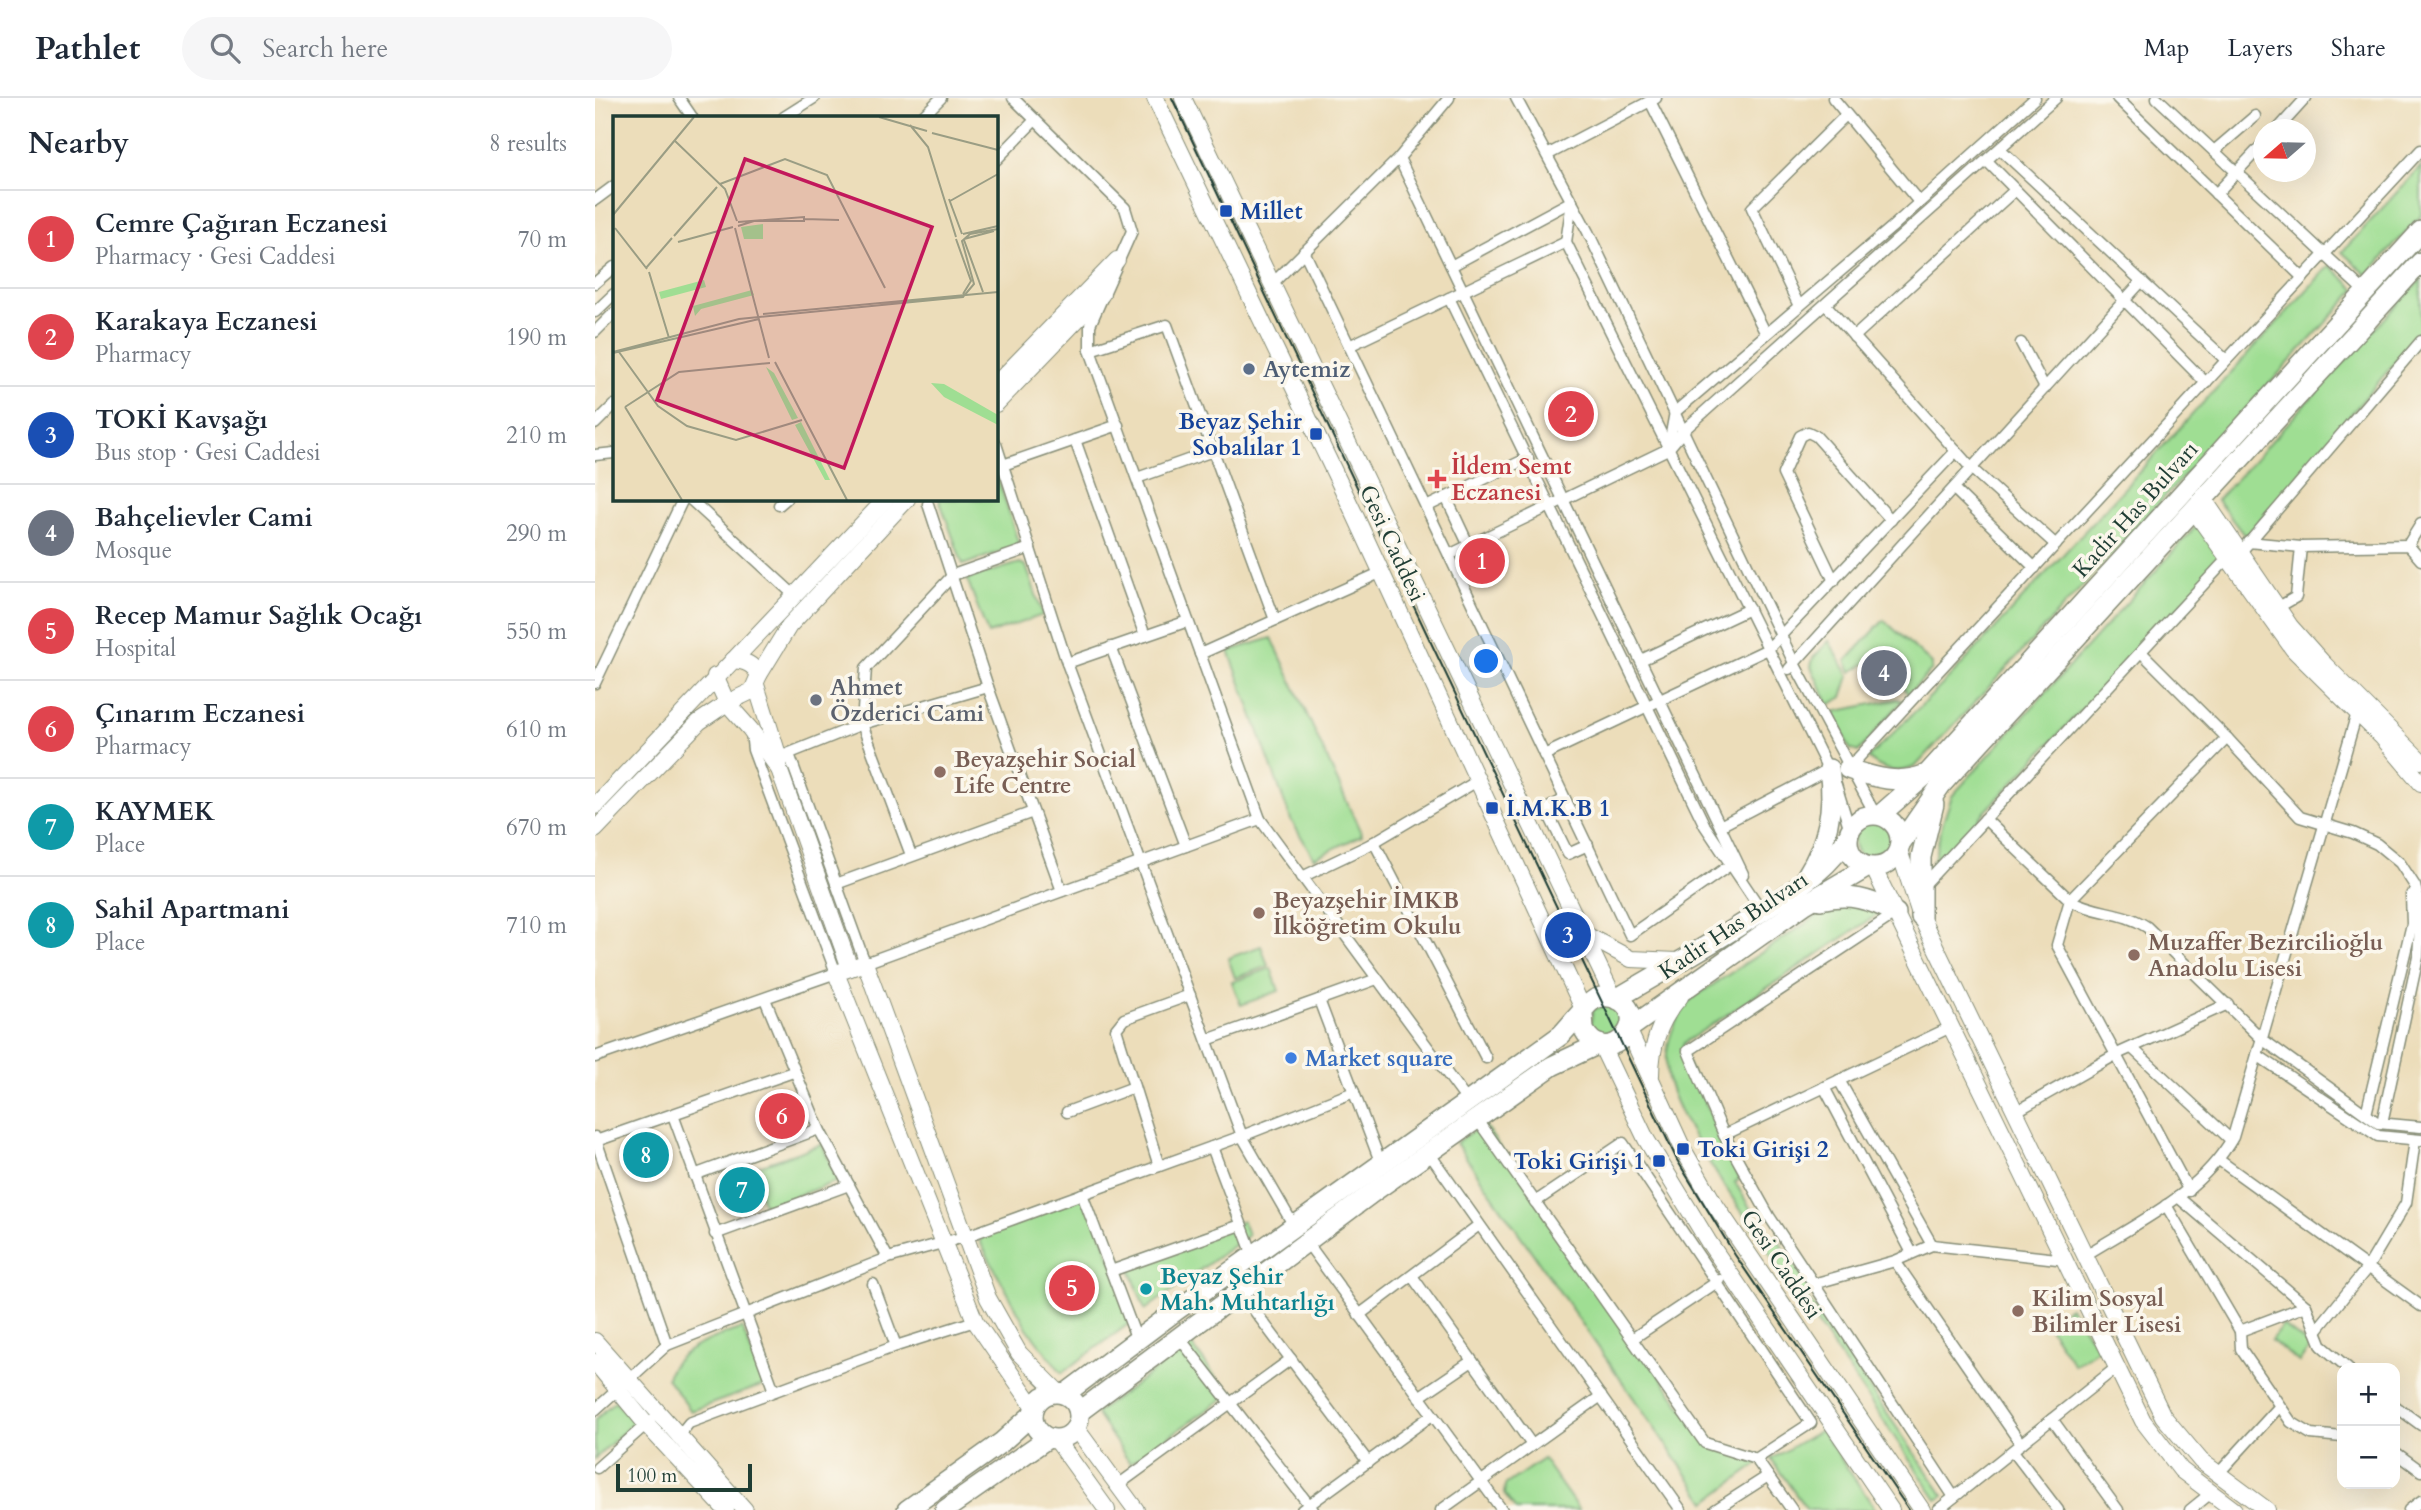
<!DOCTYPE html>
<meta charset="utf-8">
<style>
:root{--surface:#fff;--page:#f6f6f7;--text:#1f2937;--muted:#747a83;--line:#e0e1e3;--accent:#1f6fb2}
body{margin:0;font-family:Cardo,serif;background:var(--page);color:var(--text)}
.controls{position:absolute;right:21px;bottom:21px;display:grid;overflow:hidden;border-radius:14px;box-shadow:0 7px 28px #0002}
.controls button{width:63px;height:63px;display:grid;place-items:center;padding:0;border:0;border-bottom:2px solid var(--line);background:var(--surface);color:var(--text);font:35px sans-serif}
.compass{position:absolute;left:1658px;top:21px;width:63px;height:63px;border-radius:50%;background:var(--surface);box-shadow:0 7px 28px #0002;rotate:250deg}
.scale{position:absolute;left:21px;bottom:18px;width:136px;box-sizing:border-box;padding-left:7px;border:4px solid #1f3d34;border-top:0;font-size:19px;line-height:24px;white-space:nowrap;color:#1f3d34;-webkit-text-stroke:5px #fbf7ec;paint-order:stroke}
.you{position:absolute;left:892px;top:564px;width:24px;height:24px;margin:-18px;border:5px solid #fff;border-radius:50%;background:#1a73e8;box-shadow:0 0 0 10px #1a73e833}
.badge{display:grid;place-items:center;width:46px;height:46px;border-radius:50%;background:var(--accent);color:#fff;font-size:23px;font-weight:700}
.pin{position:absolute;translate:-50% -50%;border:4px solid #fff;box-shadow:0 2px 7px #0006}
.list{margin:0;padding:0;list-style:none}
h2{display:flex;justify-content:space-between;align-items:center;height:91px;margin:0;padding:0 28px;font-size:30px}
h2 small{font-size:23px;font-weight:400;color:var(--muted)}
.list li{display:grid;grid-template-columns:46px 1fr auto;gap:21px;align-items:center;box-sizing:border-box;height:98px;padding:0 28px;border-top:2px solid var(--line)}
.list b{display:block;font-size:26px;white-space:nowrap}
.list p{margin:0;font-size:23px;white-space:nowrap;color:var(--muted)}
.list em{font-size:23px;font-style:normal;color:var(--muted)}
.icon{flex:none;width:38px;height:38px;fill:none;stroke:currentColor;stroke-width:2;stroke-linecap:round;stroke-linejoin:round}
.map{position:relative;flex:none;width:1826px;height:1412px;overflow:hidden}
header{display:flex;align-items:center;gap:42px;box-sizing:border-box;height:98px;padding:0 35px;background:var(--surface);border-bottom:2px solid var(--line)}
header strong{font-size:33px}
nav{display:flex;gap:38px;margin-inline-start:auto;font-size:24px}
.search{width:490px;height:63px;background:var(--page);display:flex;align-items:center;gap:18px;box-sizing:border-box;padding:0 24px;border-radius:38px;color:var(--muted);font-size:26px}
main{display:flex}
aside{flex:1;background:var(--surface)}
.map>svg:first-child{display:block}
</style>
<header>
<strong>Pathlet</strong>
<div class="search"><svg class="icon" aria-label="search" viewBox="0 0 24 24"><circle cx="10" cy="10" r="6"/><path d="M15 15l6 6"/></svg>Search here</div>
<nav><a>Map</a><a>Layers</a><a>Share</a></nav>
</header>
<main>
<aside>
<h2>Nearby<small>8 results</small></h2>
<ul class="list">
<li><span class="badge" style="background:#e0444e">1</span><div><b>Cemre Çağıran Eczanesi</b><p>Pharmacy · Gesi Caddesi</p></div><em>70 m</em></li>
<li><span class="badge" style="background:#e0444e">2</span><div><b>Karakaya Eczanesi</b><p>Pharmacy</p></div><em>190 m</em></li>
<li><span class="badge" style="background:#1a4fb4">3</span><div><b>TOKİ Kavşağı</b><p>Bus stop · Gesi Caddesi</p></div><em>210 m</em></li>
<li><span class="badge" style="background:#6b7280">4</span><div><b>Bahçelievler Cami</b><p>Mosque</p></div><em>290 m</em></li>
<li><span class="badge" style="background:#e0444e">5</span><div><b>Recep Mamur Sağlık Ocağı</b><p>Hospital</p></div><em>550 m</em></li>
<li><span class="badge" style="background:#e0444e">6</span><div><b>Çınarım Eczanesi</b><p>Pharmacy</p></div><em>610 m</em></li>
<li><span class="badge" style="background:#0f9aa8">7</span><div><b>KAYMEK</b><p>Place</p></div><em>670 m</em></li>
<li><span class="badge" style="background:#0f9aa8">8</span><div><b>Sahil Apartmani</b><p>Place</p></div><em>710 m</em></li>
</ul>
</aside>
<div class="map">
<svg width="1826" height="1412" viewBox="0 0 1826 1412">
<rect width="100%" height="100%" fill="#fbf7ec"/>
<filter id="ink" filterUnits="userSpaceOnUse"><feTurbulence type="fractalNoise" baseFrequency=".0143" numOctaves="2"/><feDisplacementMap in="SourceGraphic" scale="14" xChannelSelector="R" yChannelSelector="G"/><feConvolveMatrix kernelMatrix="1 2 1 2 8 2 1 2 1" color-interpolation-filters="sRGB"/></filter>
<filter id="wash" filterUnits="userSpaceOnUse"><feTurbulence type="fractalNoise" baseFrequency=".00686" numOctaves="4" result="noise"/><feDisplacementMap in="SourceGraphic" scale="28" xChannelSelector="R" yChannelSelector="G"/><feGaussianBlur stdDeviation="1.57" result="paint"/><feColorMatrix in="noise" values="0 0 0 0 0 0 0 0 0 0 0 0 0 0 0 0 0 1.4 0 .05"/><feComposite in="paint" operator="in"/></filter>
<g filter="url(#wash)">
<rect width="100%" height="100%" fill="#ecddba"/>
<!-- green -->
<g fill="#9fde93" stroke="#5f8e64" stroke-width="2">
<path d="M1826 68V118L1772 177 1747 154Z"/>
<path d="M1735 167 1761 192 1321 668C1304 677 1287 673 1273 660L1358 576Z"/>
<path d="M1826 181V234L1655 435 1649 437 1622 402Z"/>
<path d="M401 374 424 447 368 467 344 401H401Z"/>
<path d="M1603 426 1628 462 1337 770 1347 727 1357 698Z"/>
<path d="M425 465 431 468 448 517 393 536 372 481Z"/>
<path d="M1289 522 1337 566V572L1313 596 1307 588 1314 581 1313 573 1294 552 1256 574 1251 563Z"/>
<path d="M677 540 767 737 719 760 696 722 634 553Z"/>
<path d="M1234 543 1254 578 1247 599 1234 607 1216 569 1218 560Z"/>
<path d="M1302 601 1307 603 1263 654 1255 651 1238 614Z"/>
<circle cx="1279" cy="743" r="20"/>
<path d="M1243 804 1288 813 1089 945 1086 951 1145 1081 1140 1084 1173 1141 1181 1138 1216 1193 1211 1198 1349 1398 1342 1402C1280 1311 1218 1220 1157 1129 1134 1094 1077 1015 1072 976 1069 949 1078 923 1095 902Z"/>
<path d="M666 848 673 868 640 880 633 860Z"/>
<path d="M676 870 684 893 646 907 637 884Z"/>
<path d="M1017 906 1029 920 1021 938 1014 941 995 930 998 911Z"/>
<path d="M888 1025 1112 1345 1167 1363 1111 1404 861 1045Z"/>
<path d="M227 1046 243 1083 170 1109 155 1071Z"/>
<path d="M492 1098 539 1222 467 1275 432 1230 385 1144 387 1135Z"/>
<path d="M648 1123 653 1137 550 1212 533 1165Z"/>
<path d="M1475 1209 1503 1251 1479 1267 1451 1225Z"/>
<path d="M1688 1227 1716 1249 1704 1264 1676 1242Z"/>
<path d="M147 1230 169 1287 96 1313 72 1280C78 1251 123 1239 147 1230Z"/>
<path d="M596 1246 634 1297 535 1365 501 1315Z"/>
<path d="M20 1303 39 1324 0 1361V1322Z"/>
<path d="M1226 1332 1281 1412H1212L1176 1361Z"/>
<path d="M948 1361 984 1412H921L909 1396 910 1387Z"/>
</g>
</g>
<g filter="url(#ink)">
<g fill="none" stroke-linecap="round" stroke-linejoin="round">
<!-- street casing -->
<g stroke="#868d77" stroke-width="13">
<g id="street">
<path d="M84 0 97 19"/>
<path d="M418 0 530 110 537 133 495 227V252L665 721 873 1004"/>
<path d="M921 0 993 134 1200 567 1280 716"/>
<path d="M1238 0 1324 104"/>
<path d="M1522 0 1708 180"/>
<path d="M1562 0 1770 194"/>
<path d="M1055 3 1171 236"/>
<path d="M189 19 219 0"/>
<path d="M327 19 346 0"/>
<path d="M1682 32 1711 0"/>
<path d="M1405 51 1631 262"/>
<path d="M1619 53 1660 18"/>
<path d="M952 57 1061 0"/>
<path d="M804 60 1125 728 1234 671"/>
<path d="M401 62 440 22"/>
<path d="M1392 63 1611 285"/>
<path d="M1621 96 1668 46"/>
<path d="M0 102 19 88"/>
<path d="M977 104 971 144 1234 673"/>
<path d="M709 153 1035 837 1135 767"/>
<path d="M856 168 977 103"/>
<path d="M0 185 19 169"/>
<path d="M678 185 804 60 854 0"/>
<path d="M854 200 1110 728 1167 813"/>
<path d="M1231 207 1377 371 1461 447"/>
<path d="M1204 208 1157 110 1251 17"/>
<path d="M0 214 19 196"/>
<path d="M0 234 19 215"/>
<path d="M1259 239 1420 92"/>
<path d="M1426 245 1450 290"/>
<path d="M754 248 971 144"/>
<path d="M495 252 572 227 680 522"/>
<path d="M0 326 19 307"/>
<path d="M480 342 550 538"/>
<path d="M401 346 472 565 647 1038 699 1128"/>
<path d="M1074 347 1080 314 1296 130 1440 0"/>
<path d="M0 357 19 355"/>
<path d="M408 367 523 327"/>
<path d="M542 380 618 353"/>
<path d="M1359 391 1440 470"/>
<path d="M851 399 874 448"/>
<path d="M95 401 199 497"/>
<path d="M333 406 393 589 467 793"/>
<path d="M184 407 191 401"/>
<path d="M831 409 933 360"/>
<path d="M1653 444 1706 449 1813 447 1826 462"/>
<path d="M1813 447 1826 426"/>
<path d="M1645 455 1826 243"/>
<path d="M854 457 1073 351 1089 332 1461 0"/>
<path d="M1239 483 1188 376 1205 338 1213 334 1221 338 1296 422"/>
<path d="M1682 510 1701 499 1706 449"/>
<path d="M516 549 591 748"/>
<path d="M1546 554 1632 640"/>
<path d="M605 556 787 474"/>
<path d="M1046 562 1154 511"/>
<path d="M472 565 593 523"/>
<path d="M1194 571 1547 183"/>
<path d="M0 585 88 401"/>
<path d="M194 656 270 865 665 721"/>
<path d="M190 657 267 626 393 589"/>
<path d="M949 657 1173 551 1361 353"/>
<path d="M1253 671 1826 52"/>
<path d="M1241 687 1255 732"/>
<path d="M951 711 973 756 993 747"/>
<path d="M933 721 970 701"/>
<path d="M1390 721 1475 802C1500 816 1528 813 1552 829L1667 941 1783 1025 1826 1029"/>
<path d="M1125 728 1148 776"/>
<path d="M779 744 891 960"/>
<path d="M316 757 267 626 271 570 358 477 435 450"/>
<path d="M707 779 774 747 884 682"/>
<path d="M241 786 438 714"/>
<path d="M1326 790 1632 461"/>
<path d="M1301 815 1093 953 1129 1037 1174 1118 1359 1399"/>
<path d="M170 901 224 1031 293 1160"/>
<path d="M724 902 786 1066"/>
<path d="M612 942 782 881"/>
<path d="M1537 950 1636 1042"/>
<path d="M1662 957 1783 1038 1826 1042"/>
<path d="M0 959 241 875 158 652 156 634"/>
<path d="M1244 982 1337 1147"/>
<path d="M1229 989 1317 1155"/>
<path d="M472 1014 539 989"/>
<path d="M1420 1014 1522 956 1633 906"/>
<path d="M1771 1016 1817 826 1816 797"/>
<path d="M78 1017 179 1293"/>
<path d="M882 1021 1110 1345 1161 1361 1197 1412"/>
<path d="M1129 1037 1358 928"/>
<path d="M0 1039 72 1247"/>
<path d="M1 1043 198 974"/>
<path d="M617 1049 658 1157"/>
<path d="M834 1055 1086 1412"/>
<path d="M1624 1062 1826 1208"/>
<path d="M564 1068 521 931 529 921 595 897"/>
<path d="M99 1077 224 1031"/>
<path d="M1594 1093 1462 847 1475 802 1632 640 1705 719 1758 735 1782 746 1805 765 1820 788 1826 812 1823 859 1787 1025"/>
<path d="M487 1096 542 1242"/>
<path d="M1583 1099 1711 1208 1727 1248 1753 1270"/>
<path d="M940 1104 1028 1045 1216 1325 1161 1361"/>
<path d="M1571 1107 1645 1233"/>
<path d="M120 1136 254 1087"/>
<path d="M711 1143 907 1412"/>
<path d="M1489 1158C1543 1124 1606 1096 1638 1039L1762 615"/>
<path d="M1300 1163 1426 1346"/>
<path d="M516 1173 646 1127"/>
<path d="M817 1178 937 1347"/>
<path d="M278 1186 301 1248"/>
<path d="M1218 1186 1300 1163 1337 1147 1471 1162"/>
<path d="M644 1192 773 1364"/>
<path d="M1711 1208 1645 1233 1646 1251 1696 1324 1716 1336 1747 1339"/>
<path d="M764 1217 884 1127"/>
<path d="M1721 1233 1773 1169 1811 1105 1820 1042"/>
<path d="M583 1238 718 1412"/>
<path d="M1037 1241 1125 1182"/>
<path d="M824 1299 877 1263"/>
<path d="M1800 1308 1826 1327"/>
<path d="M0 1312 72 1247 293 1160 369 1139 647 1038 759 994"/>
<path d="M1457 1321 1523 1412"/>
<path d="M82 1340 94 1325 301 1248 380 1223"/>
<path d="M1418 1353 1463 1412"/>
<path d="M1800 1354 1826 1373"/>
<path d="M2 1370 55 1323"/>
<path d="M1623 1376 1684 1309"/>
<path d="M523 1387 696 1261"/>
<path d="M707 1412 837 1317"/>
<path d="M846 1412 1006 1298"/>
<path d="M1120 1412 1173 1378"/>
<path d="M1343 1412 1522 1269"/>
<path d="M1595 1412 1616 1395"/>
<path d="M1814 1412 1826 1403"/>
</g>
</g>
<!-- secondary casing -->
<g stroke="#868d77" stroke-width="18">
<g id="secondary">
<path d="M560 0 759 415 989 913"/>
<path d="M588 0 1019 900"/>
<path d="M401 286 522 162"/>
<path d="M401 306 507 196"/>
<path d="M1608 400 1695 528 1728 565 1826 663"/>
<path d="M1598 411 1698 551 1787 639 1826 685"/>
<path d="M164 577 194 528 312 401"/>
<path d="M120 578 132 605 157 593 164 577C158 566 150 563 138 562"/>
<path d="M161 587 184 660V671L255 870"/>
<path d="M0 708 291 401"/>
<path d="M0 732 104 624 132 605 155 631 184 671"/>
<path d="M1304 752 1326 819 1568 1318 1606 1363 1672 1412"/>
<path d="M1278 769 1548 1323 1586 1372 1639 1412"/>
<path d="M993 838 1036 861 1083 863"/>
<path d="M1034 933 1088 1051 1119 1105 1327 1412"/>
<path d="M1006 947 1051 1041 1113 1143 1296 1412"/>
<path d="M1056 977C1056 947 1065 921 1085 899"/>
<path d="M0 1243 150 1412"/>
<path d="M0 1264 51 1326 131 1412"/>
<path d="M439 1309 380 1223 241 875 270 865 393 1200 424 1255 463 1294"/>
<path d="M481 1330 541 1412"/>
<path d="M461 1341 512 1412"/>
</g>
</g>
<!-- highway casing -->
<g stroke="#868d77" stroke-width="22">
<g id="highway">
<path d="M1253 671C1279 679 1302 687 1329 677"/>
<circle cx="1279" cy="743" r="26"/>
<path d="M1285 717 1333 675 1826 133"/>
<path d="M1305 746 1346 687 1826 164"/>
<path d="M1212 777C1233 744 1240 710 1234 671"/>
<path d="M1225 802C1254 795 1275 801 1301 815"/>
<path d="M1326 819V759L1339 706"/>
<path d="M1021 901C1071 871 1121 844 1169 812 1200 791 1234 772 1253 738"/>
<path d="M1035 930 1210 806 1273 769"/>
<circle cx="461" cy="1318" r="23"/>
<path d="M470 1296 582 1212 966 937C975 928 992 905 1000 901 1007 898 1015 898 1022 901 1060 920 1012 974 989 932L988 916"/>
<path d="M484 1314 781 1092 957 968 1004 946"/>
<path d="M312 1412 407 1344 438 1316"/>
<path d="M350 1412 453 1340"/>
</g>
</g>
<!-- street -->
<use href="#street" stroke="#fff" stroke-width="10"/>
<!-- secondary -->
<use href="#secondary" stroke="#fff" stroke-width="16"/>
<!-- highway -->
<use href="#highway" stroke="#fff" stroke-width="19"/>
<!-- tram -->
<path stroke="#1f3d34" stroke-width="2" d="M577 0 1082 1062 1140 1157 1314 1412"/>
</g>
</g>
<!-- markers -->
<g fill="#1a4fb4" stroke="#fbf7ec" stroke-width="2.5">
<rect x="624" y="106" width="14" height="14" rx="3.5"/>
<rect x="714" y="329" width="14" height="14" rx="3.5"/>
<rect x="890" y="703" width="14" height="14" rx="3.5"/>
<rect x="1081" y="1044" width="14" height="14" rx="3.5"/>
<rect x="1057" y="1056" width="14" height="14" rx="3.5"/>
</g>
<circle fill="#5c6f8a" stroke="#fbf7ec" stroke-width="2.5" cx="654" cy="271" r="7"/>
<path fill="#e0444e" stroke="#fbf7ec" stroke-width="2.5" d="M838.5 370.5h7v7h7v7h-7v7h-7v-7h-7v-7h7z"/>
<circle fill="#6b7280" stroke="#fbf7ec" stroke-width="2.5" cx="221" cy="602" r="7"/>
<g fill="#8d6e63" stroke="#fbf7ec" stroke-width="2.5">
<circle cx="345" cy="674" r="7"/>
<circle cx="664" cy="815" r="7"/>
<circle cx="1539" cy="857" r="7"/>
<circle cx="1423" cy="1213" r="7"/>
</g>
<circle fill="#3f7fe0" stroke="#fbf7ec" stroke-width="2.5" cx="696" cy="960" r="7"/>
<circle fill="#0f9aa8" stroke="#fbf7ec" stroke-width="2.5" cx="551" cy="1191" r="7"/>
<g text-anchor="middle" stroke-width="7" stroke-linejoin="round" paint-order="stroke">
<!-- transit labels -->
<g font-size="23" font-weight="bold" fill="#164399" stroke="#fbf7ec" text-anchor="start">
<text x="645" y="121">Millet</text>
<text x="707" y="331" text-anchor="end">Beyaz Şehir<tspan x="707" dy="26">Sobalılar 1</tspan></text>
<text x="911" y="718">İ.M.K.B 1</text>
<text x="1102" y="1059">Toki Girişi 2</text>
<text x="1050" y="1071" text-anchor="end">Toki Girişi 1</text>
</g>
<!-- service labels -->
<g font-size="23" font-weight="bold" fill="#4e5e75" stroke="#fbf7ec" text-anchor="start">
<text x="668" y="279">Aytemiz</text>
</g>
<!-- health labels -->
<g font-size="23" font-weight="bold" fill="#be3a42" stroke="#fbf7ec" text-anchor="start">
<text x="856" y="376">İldem Semt<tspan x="856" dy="26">Eczanesi</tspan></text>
</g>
<!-- street labels -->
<g font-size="23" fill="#1f3d34" stroke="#fbf7ec">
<text transform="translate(1540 411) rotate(-48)" y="8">Kadir Has Bulvarı</text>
<text transform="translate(798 445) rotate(65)" y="8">Gesi Caddesi</text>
<text transform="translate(1138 827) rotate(-34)" y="8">Kadir Has Bulvarı</text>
<text transform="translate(1187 1166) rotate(56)" y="8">Gesi Caddesi</text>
</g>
<!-- worship labels -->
<g font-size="23" font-weight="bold" fill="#5b616d" stroke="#fbf7ec" text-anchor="start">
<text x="235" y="597">Ahmet<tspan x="235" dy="26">Özderici Cami</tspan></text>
</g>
<!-- education labels -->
<g font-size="23" font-weight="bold" fill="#785e54" stroke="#fbf7ec" text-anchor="start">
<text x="359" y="669">Beyazşehir Social<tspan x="359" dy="26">Life Centre</tspan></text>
<text x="678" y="810">Beyazşehir İMKB<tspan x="678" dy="26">İlköğretim Okulu</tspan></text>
<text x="1553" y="852">Muzaffer Bezircilioğlu<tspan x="1553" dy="26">Anadolu Lisesi</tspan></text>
<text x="1437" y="1208">Kilim Sosyal<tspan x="1437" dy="26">Bilimler Lisesi</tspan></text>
</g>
<!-- shop labels -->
<g font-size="23" font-weight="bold" fill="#366cbe" stroke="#fbf7ec" text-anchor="start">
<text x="710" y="968">Market square</text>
</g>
<!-- culture labels -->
<g font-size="23" font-weight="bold" fill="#0d838f" stroke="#fbf7ec" text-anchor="start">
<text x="565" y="1186">Beyaz Şehir<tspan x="565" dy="26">Mah. Muhtarlığı</tspan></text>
</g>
</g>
<!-- overview -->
<g transform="translate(18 18)">
<rect width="385" height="385" fill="#ecddba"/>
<path d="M150 108V123H131L128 111ZM91 164 93 171 48 183 46 176ZM139 174 141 179 88 193 82 200 80 190ZM153 251 161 257 185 302 179 304ZM318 267 331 268 385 299V309L331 281ZM188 306 217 364H212L182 309Z" fill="#9fde93"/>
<path fill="none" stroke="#9a9d84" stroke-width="2" d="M266 1 314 15M297 9 315 31 343 121M319 17 385 34M61 24 112 73 124 105M107 68 172 43 214 59 272 172M336 83 349 118M337 85 385 58M0 99 81 1M191 103 226 104M125 106 191 101V105H141L125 110M2 112 34 153M122 112 156 242M350 118 385 110M61 120 104 71M343 123 358 165 350 178M351 123 381 115M351 124 370 176M65 126 120 111M33 152 59 122M36 156 56 222M150 198 385 176M0 236 126 203 350 181 361 168 349 125 357 118 385 113M6 236 45 290 74 310 123 324 189 304M0 237 146 203M162 246 234 384M12 291 66 256 157 247M12 291 69 384"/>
<path fill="#c2185b" fill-opacity="0.15" stroke="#c2185b" stroke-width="3.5" d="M132 43 319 111 231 352 44 284Z"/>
<rect width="385" height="385" fill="none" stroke="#1f3d34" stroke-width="3.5"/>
</g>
</svg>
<div class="controls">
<button>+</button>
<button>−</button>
</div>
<svg class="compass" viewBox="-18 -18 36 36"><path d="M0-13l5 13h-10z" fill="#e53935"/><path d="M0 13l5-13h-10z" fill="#747a83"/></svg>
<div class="scale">100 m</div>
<div class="you"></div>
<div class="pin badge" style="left:887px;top:463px;background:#e0444e">1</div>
<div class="pin badge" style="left:976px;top:316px;background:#e0444e">2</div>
<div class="pin badge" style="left:973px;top:837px;background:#1a4fb4">3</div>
<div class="pin badge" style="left:1289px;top:575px;background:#6b7280">4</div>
<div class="pin badge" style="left:477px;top:1190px;background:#e0444e">5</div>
<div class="pin badge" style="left:187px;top:1018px;background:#e0444e">6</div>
<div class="pin badge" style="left:147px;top:1092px;background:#0f9aa8">7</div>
<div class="pin badge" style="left:51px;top:1057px;background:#0f9aa8">8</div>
</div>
</main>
